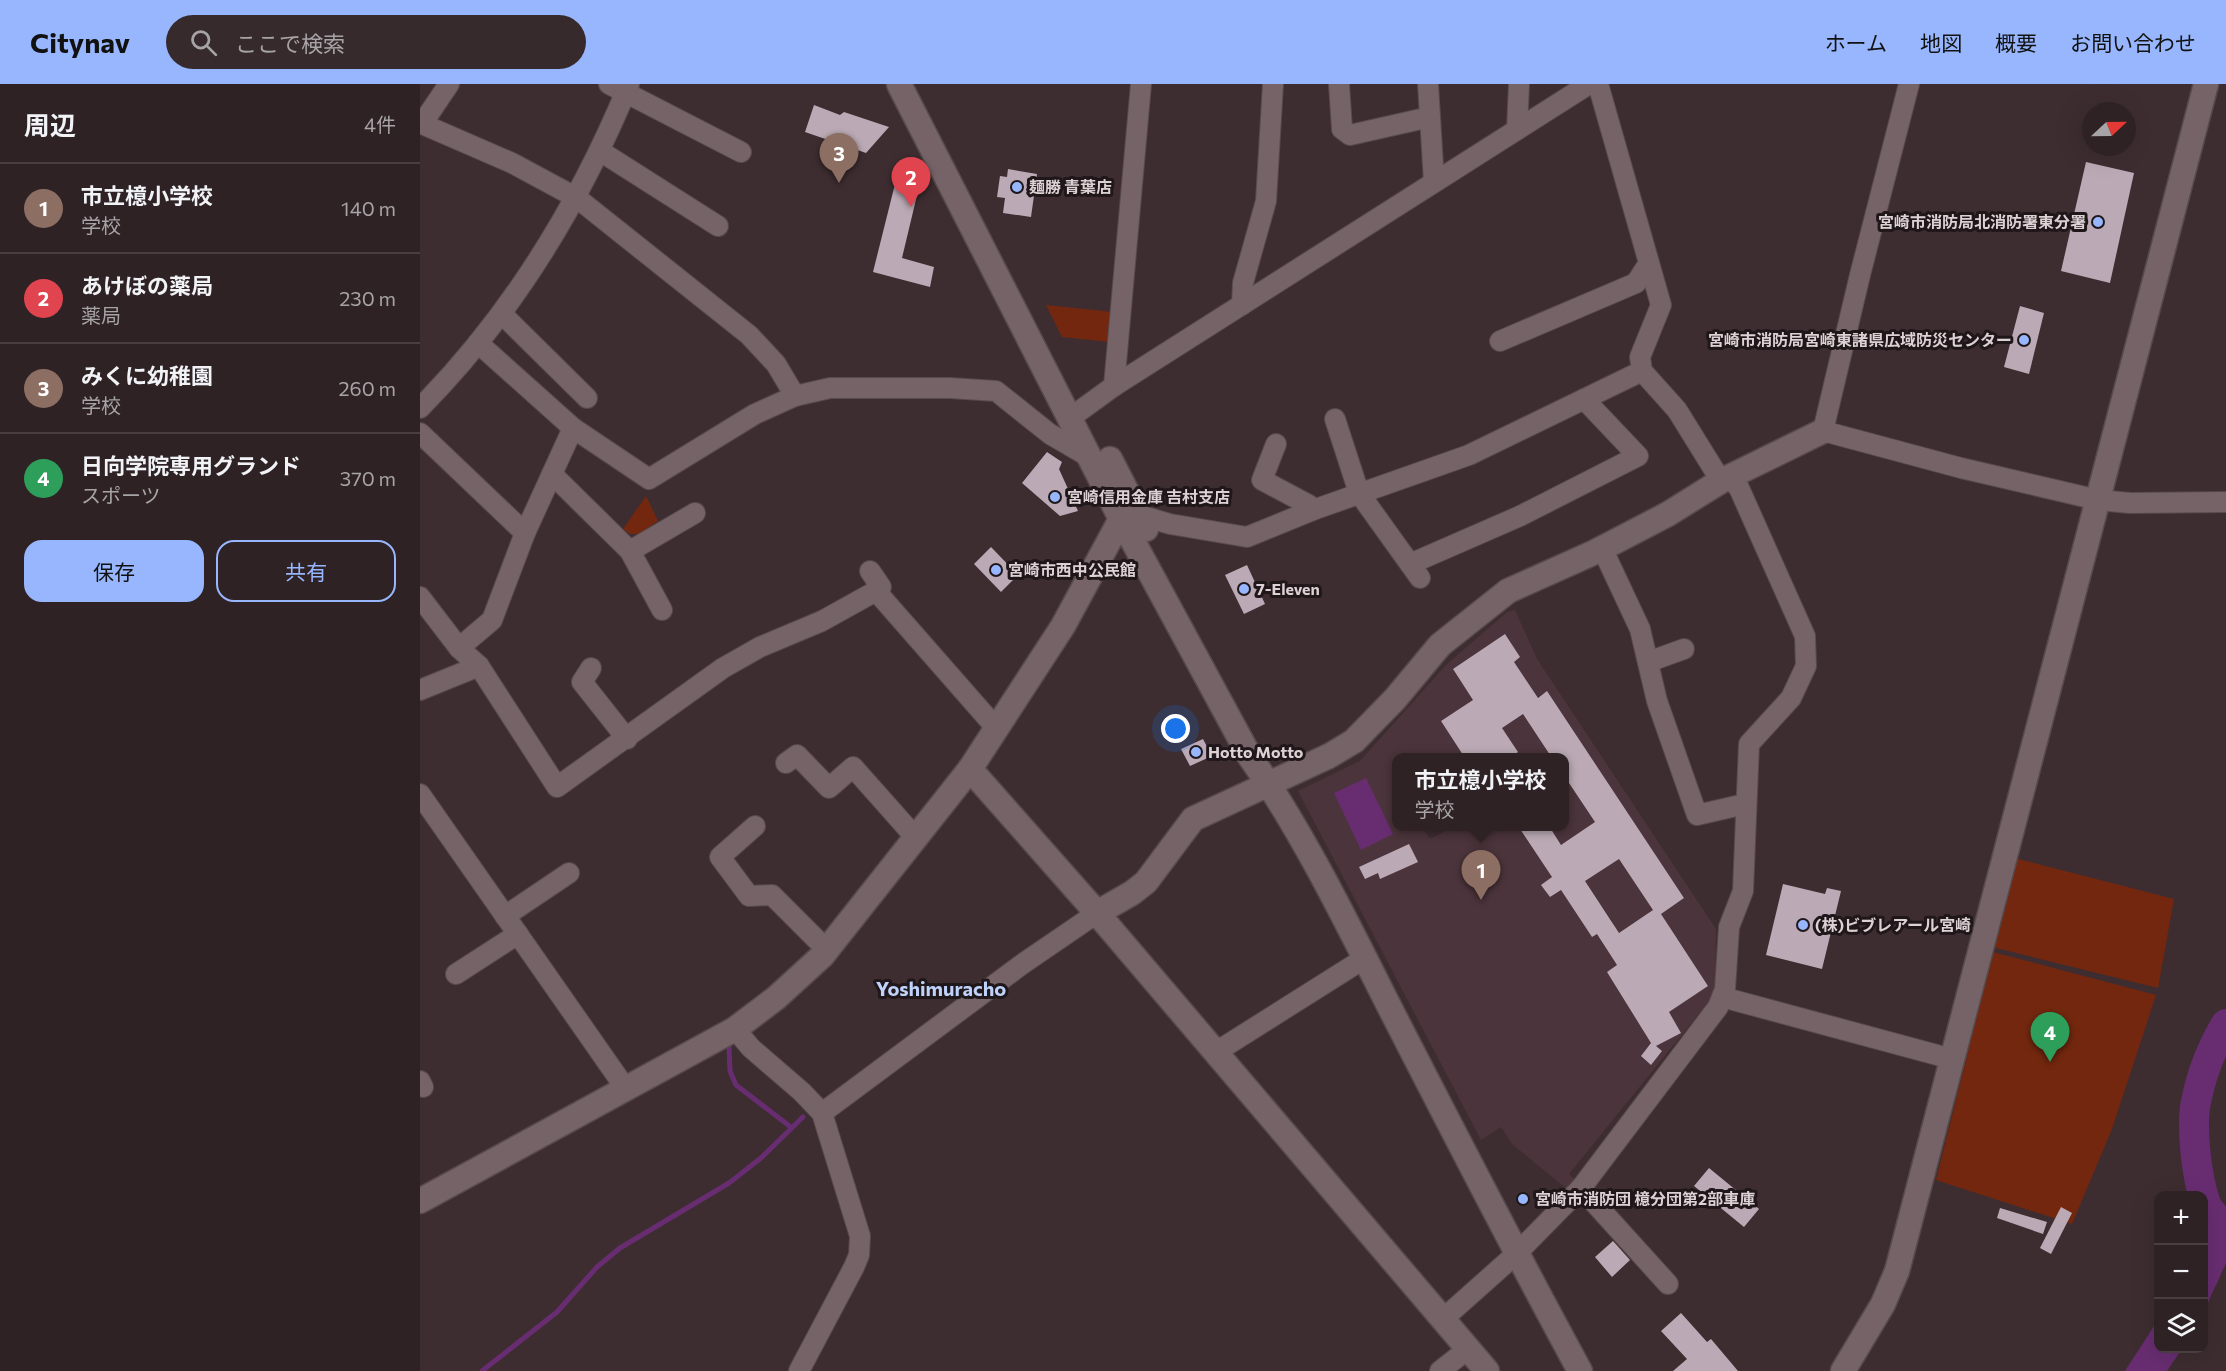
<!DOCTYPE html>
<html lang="ja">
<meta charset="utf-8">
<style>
:root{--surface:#2e2225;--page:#362a2d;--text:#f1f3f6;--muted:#a7a4a7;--line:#493f42;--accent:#97b6fd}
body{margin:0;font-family:Commissioner,"Noto Sans JP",sans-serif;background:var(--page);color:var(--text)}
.controls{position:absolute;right:18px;bottom:18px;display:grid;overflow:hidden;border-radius:12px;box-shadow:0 6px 24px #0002}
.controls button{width:54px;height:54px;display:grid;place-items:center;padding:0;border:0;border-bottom:2px solid var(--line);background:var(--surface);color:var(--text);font:30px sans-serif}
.compass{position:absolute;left:1662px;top:18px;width:54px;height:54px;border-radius:50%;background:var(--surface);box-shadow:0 6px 24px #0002;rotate:68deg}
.you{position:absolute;left:756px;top:645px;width:21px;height:21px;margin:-15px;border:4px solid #fff;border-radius:50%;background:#1a73e8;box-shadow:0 0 0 9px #1a73e833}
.badge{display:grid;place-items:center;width:39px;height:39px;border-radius:50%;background:var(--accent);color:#fff;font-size:20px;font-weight:700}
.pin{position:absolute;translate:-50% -50px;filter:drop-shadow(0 2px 3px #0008)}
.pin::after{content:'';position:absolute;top:32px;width:21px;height:18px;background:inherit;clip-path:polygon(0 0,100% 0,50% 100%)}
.popup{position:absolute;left:972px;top:669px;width:177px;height:78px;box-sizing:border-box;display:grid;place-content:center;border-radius:12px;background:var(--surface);filter:drop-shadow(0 2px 4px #0005);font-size:20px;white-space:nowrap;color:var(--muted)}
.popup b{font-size:22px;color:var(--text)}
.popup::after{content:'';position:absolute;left:50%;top:100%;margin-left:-12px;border:12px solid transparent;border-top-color:var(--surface)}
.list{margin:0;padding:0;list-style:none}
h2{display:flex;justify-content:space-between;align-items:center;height:78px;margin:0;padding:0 24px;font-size:26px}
h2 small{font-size:20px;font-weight:400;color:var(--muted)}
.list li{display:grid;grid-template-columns:39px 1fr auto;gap:18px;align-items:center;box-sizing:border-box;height:90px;padding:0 24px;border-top:2px solid var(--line)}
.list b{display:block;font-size:22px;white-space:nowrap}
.list p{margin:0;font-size:20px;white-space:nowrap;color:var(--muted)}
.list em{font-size:20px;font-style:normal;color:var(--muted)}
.actions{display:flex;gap:12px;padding:18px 24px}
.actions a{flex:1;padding:14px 0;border:2px solid var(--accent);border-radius:18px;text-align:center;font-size:21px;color:var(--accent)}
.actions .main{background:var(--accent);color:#111}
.icon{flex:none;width:33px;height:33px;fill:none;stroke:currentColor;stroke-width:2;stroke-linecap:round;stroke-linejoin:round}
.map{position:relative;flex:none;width:1806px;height:1287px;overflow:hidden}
header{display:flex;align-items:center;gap:36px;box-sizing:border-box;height:84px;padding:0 30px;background:var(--accent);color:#111}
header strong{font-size:28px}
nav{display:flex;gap:33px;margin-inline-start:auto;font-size:21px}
.search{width:420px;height:54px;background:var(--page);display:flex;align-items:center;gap:15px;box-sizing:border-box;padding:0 21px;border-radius:33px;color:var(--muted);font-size:22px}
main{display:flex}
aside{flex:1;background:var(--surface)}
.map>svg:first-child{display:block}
</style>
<header>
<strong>Citynav</strong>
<div class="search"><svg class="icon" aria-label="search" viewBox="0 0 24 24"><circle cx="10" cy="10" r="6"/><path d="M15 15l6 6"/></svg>ここで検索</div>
<nav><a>ホーム</a><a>地図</a><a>概要</a><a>お問い合わせ</a></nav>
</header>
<main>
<aside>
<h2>周辺<small>4件</small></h2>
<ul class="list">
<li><span class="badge" style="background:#8d6e63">1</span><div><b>市立檍小学校</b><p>学校</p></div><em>140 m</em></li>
<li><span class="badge" style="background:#e0444e">2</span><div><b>あけぼの薬局</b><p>薬局</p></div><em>230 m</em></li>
<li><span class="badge" style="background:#8d6e63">3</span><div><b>みくに幼稚園</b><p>学校</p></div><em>260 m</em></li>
<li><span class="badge" style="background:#2e9e5b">4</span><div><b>日向学院専用グランド</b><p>スポーツ</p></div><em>370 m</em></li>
</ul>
<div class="actions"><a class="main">保存</a><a>共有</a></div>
</aside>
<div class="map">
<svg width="1806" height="1287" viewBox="0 0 1806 1287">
<rect width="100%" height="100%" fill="#3d2d31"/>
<!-- built -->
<path fill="#4b343b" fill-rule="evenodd" d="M1095 526 1117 575 1296 845 1295 910 1149 1090 1155 1095 1147 1105 1093 1061 1081 1043 1061 1056 878 707 940 677 1026 581 1087 528ZM1085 551 1048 608 1033 585ZM1127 607 1264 814 1250 823 1240 809 1227 817 1145 693V742L1129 743 1193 839 1172 853 1141 806 1130 813 1122 801 1132 793 1098 743H1022L1024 748 1010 755 1002 743 977 742V705L972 695 977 692V674L1045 673 1021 637 1045 622 1088 653 1098 668 1090 673H1132L1100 625ZM1237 824 1288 902 1235 937 1187 888 1197 881Z"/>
<!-- green -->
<g fill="#73270f">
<path d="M626 221 693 228 690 258 642 253Z"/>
<path d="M226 412 238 437 219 450H210L203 445Z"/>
<path d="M1591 773 1754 815 1738 904 1572 863Z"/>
<path d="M1573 868 1736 911 1692 1045 1652 1140 1516 1096Z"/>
</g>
<!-- water -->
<g fill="#682d71">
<path d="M946 694 973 750 941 766 914 709Z"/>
<path d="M1800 1115 1806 1123V1179L1784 1227V1121Z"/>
<path d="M1738 1236V1264L1762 1265 1747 1287H1705Z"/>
</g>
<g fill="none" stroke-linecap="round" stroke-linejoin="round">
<!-- stream -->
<g stroke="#682d71" stroke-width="5">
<path d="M309 963 310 987 316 1001 372 1044"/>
<path d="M62 1287 137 1228 177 1183 200 1164 309 1099 341 1074 383 1033"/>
</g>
<!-- river -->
<path stroke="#682d71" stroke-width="30" d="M1784 1192C1806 1134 1785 1139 1778 1087 1775 1070 1772 1035 1776 1018 1781 992 1792 963 1806 940"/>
</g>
<!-- building -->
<g fill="#bbaab5" fill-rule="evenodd">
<path d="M394 21 420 31 424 28 469 43 446 69 385 48Z"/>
<path d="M1666 78 1714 89 1690 199 1641 187Z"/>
<path d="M588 85 617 90 611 133 583 129 585 114 577 113 580 92 587 93Z"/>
<path d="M475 100 498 107 482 174 514 183 510 203 453 188Z"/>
<path d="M1600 222 1624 229 1609 290 1584 283Z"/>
<path d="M627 368 642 378 639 385 658 427 640 432 602 399Z"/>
<path d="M571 463 598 491 581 508 554 480Z"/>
<path d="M827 481 845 520 824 530 805 491Z"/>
<path d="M1085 550 1100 573 1094 578 1118 614 1127 607 1264 814 1241 830 1288 902 1249 928 1261 949 1236 962 1242 967 1231 981 1221 972 1231 959 1187 888 1197 881 1177 850 1172 853 1141 806 1130 813 1121 801 1132 793 1098 742H1129L1141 761 1175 738 1145 693V674H1132L1103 630 1082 644 1098 668 1090 674H1045L1021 637 1053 616 1033 585ZM1199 775 1233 826 1199 849 1165 797Z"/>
<path d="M783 655 792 672 770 682 761 665Z"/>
<path d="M989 760 998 778 960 795 958 789 945 795 939 783Z"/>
<path d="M1363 800 1405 810 1407 804 1421 807 1402 885 1346 871Z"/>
<path d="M1289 1084 1339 1125 1324 1143 1274 1102Z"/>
<path d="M1641 1123 1652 1129 1631 1170 1620 1164Z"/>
<path d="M1580 1124 1627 1138 1623 1150 1577 1134Z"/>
<path d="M1193 1157 1210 1176 1192 1193 1175 1173Z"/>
<path d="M1261 1229 1287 1258 1291 1255 1318 1287H1253L1267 1275 1241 1247Z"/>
</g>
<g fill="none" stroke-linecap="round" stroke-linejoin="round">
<!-- minor casing -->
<g stroke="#574a4d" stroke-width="22">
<g id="minor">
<path d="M189 0 321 68"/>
<path d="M919 0 922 45 930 51 1010 33"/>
<path d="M1008 0 1014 98"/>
<path d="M1178 0 1241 221 1220 273 1222 287 1257 326 1301 397"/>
<path d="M1489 0 1440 191 1403 347 1541 384 1678 416 1710 419 1806 418"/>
<path d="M0 39 92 79 157 114 329 251 356 280 375 312 410 304H530L576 307 630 350 671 374"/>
<path d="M2 40 29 0"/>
<path d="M1097 46 1099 0"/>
<path d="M180 67 298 142"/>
<path d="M822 221 823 199 846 117 853 0"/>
<path d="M82 230 167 314"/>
<path d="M1080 257 1216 199 1229 179"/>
<path d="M58 259 153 344 229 395 335 330 375 312"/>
<path d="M694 302 721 0"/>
<path d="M0 324C92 231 159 121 209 0"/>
<path d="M650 334 694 302 1169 0"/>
<path d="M915 335 939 409 1000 494"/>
<path d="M0 349 105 449"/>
<path d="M856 360 842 396 889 421 893 426"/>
<path d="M132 390 210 467 242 526"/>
<path d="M719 431 750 440 827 453 893 426 1049 371 1222 287"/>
<path d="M1182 464 1220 545 1237 617 1277 731 1325 720"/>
<path d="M210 467 275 429"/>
<path d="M990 480 1100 432 1218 372 1164 315"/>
<path d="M450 487 461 503 456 507"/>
<path d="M0 513 39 564 59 582 137 703 303 584 340 563 402 537 456 507 577 645"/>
<path d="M39 564 72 536 105 449 153 344"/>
<path d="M1228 578 1264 565"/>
<path d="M171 584 162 598 207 655"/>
<path d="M0 606 59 582"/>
<path d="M366 679 377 671 409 704 433 683 496 754"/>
<path d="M0 710 206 1005"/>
<path d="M335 742 300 773 329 812 352 811 407 866"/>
<path d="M85 832 149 789"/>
<path d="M36 890 98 850"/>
<path d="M1302 913 1532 975"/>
<path d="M315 945 331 964 382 1008 402 1029 440 1152 439 1171 434 1183 379 1287"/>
<path d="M796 968 945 874"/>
<path d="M0 997 3 1003"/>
<path d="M402 1029 601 881 677 829"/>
<path d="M1161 1104 1248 1200"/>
<path d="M1023 1235 1096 1170 1161 1104 1298 923 1305 905 1309 843 1323 807 1329 660 1371 614 1386 582 1385 552 1319 404 1309 393"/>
<path d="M1020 1287 1048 1265"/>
</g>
</g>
<!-- tertiary casing -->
<g stroke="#574a4d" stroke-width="27">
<g id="tertiary">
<path d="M479 0 701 435 830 673C883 748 929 843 971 926 1033 1047 1095 1168 1160 1287"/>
<path d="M690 375 726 445"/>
<path d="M550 685 677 829 1067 1287"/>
<path d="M677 829 712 809 726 798 773 735 909 672 934 657 975 615 1020 561 1088 507 1175 468 1248 430 1301 397 1403 347"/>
<path d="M0 1117 315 945 356 914 402 872 550 685 643 542 701 435 719 431"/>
<path d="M1423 1287 1463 1220 1477 1187 1786 0"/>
</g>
</g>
<!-- minor -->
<use href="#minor" stroke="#756368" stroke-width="20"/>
<!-- tertiary -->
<use href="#tertiary" stroke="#756368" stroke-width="24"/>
</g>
<!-- markers -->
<g fill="#97b6fd" stroke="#1f1719" stroke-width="2">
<circle cx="597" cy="103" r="6"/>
<circle cx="1678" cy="138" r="6"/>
<circle cx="1604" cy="256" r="6"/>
<circle cx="635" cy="413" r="6"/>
<circle cx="576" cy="486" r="6"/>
<circle cx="824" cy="505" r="6"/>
<circle cx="776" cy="668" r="6"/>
<circle cx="1383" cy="841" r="6"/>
<circle cx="1103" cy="1115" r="6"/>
</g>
<g text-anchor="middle" stroke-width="6" stroke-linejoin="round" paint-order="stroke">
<!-- poi labels -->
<g font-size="16" font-weight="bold" fill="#dcd1d4" stroke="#1f1719" text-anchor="start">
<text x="609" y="109">麺勝 青葉店</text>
<text x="1666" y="144" text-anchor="end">宮崎市消防局北消防署東分署</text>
<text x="1592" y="262" text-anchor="end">宮崎市消防局宮崎東諸県広域防災センター</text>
<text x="647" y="419">宮崎信用金庫 吉村支店</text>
<text x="588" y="492">宮崎市西中公民館</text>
<text x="836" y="511">7-Eleven</text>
<text x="788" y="674">Hotto Motto</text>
<text x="1395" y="847">(株)ビブレアール宮崎</text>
<text x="1115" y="1121">宮崎市消防団 檍分団第2部車庫</text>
</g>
<!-- quarter labels -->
<g font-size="20" font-weight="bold" fill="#bfd2fa" stroke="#1f1719">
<text x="521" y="912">Yoshimuracho</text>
</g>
</g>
</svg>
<div class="controls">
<button>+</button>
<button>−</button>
<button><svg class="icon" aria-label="layers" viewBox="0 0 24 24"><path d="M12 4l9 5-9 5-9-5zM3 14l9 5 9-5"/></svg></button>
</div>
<svg class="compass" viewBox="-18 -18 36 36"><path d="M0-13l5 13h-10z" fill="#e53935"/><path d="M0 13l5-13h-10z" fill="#a7a4a7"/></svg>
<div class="you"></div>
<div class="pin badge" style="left:1061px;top:816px;background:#8d6e63">1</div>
<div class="popup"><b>市立檍小学校</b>学校</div>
<div class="pin badge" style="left:491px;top:123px;background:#e0444e">2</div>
<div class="pin badge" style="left:419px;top:99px;background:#8d6e63">3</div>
<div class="pin badge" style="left:1630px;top:978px;background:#2e9e5b">4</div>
</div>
</main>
